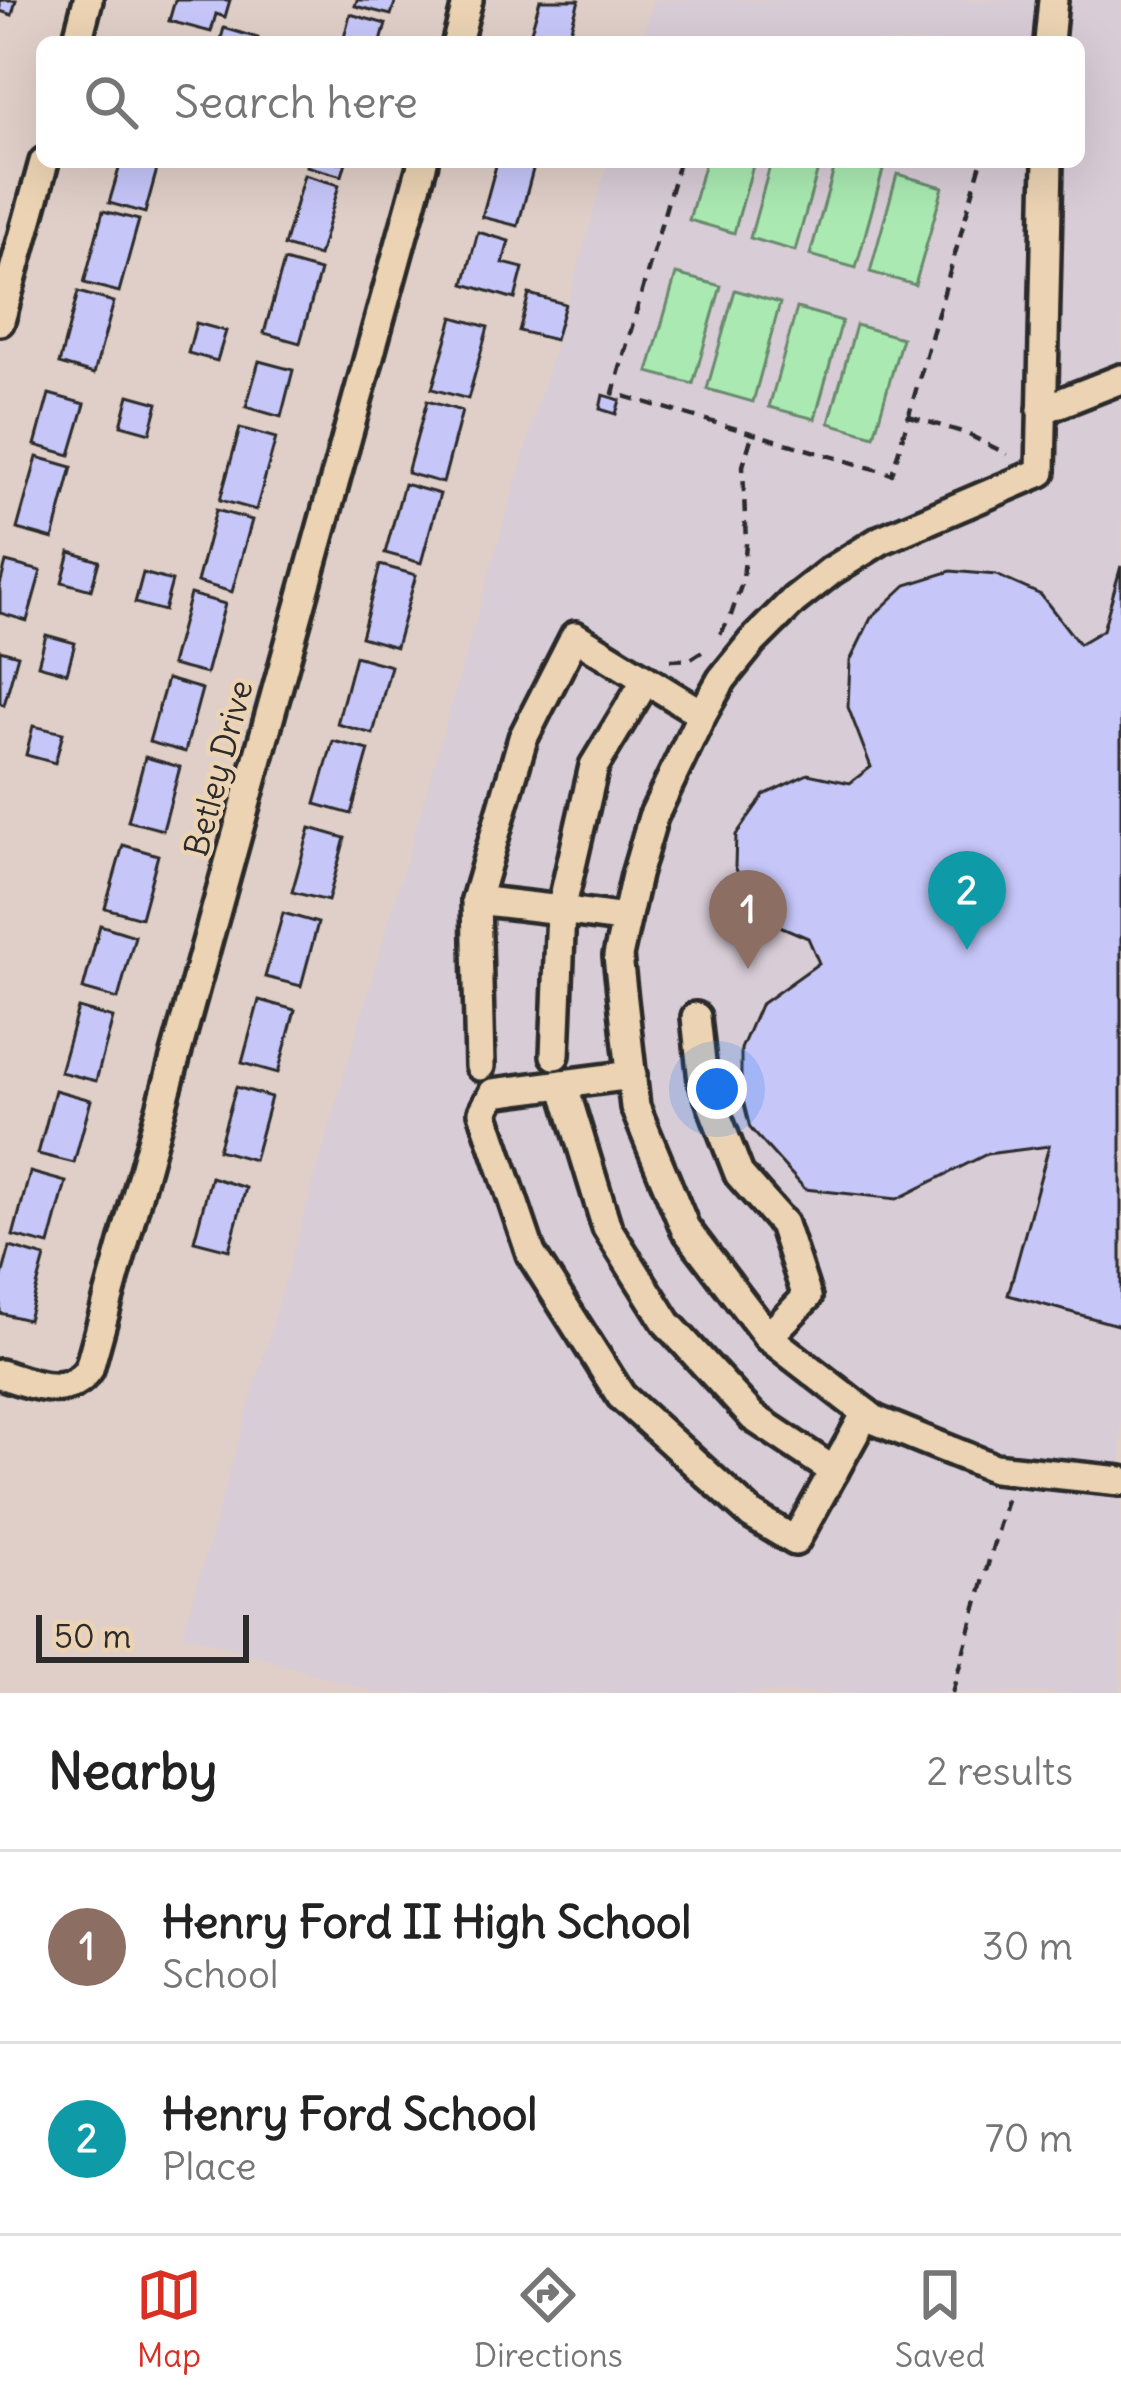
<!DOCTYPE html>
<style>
:root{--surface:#fff;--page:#f6f6f6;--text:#222;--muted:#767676;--line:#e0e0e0;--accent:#d93025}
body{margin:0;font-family:Delius,sans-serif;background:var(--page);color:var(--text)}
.scale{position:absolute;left:36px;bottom:30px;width:213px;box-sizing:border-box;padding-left:12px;border:6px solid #2b2b2b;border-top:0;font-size:33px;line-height:42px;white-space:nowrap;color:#2b2b2b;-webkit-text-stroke:9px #ebd3b3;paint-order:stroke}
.you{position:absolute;left:717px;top:1089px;width:42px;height:42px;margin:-30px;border:9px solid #fff;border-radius:50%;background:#1a73e8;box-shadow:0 0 0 18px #1a73e833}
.badge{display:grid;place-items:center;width:78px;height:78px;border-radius:50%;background:var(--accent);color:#fff;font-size:39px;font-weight:700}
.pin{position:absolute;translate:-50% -99px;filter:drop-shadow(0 3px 6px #0008)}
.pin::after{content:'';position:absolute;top:63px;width:42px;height:36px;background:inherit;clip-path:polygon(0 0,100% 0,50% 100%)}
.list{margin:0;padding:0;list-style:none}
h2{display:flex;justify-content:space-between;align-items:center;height:156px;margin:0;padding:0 48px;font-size:51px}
h2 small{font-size:39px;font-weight:400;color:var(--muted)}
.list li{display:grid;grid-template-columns:78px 1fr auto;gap:36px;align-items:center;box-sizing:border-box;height:192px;padding:0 48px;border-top:3px solid var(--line)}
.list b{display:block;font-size:45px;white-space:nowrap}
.list p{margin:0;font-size:39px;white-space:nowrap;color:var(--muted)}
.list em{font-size:39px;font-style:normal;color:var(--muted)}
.icon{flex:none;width:66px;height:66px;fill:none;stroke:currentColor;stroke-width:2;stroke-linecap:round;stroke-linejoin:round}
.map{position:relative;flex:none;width:1121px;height:1693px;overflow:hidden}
.search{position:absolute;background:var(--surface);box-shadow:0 12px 48px #0002;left:36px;right:36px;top:36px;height:132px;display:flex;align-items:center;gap:30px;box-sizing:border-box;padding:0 42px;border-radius:18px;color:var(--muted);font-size:45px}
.sheet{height:540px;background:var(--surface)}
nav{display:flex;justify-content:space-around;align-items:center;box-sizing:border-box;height:168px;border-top:3px solid var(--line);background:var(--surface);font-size:33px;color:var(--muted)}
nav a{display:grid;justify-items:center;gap:6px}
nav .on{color:var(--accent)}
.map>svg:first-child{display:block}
</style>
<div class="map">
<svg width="1121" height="1693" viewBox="0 0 1121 1693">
<rect width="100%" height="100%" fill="#e0cfc8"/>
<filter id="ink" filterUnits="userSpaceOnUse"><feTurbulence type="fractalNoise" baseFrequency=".00833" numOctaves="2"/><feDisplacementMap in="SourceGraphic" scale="24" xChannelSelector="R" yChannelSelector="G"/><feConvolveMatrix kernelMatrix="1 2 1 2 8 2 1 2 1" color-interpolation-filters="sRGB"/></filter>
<g filter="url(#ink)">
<!-- built -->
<path fill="#d8ccd7" d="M653 0H1121V1693H378L183 1634 608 162H1079V42H642Z"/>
<!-- park -->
<g fill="#aaeab2" stroke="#6a8a6e" stroke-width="3">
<path d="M705 162H754L734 233 689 220Z"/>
<path d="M771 162H820L795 251 750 238Z"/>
<path d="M836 162H856L883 170 856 268 810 255Z"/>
<path d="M897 174 943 187 915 285 870 272Z"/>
<path d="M676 274 721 286 693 384 648 372Z"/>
<path d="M735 290 780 303 753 402 707 389Z"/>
<path d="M797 308 842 321 815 419 769 407Z"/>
<path d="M856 325 902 338 874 436 829 423Z"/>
</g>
<!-- building -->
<g fill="#c6c6f9" stroke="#2b2b2b" stroke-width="3">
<path d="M0 0H16L12 15 0 11Z"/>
<path d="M175 0H230L225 17 216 14 211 32 169 21Z"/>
<path d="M357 0H396L391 15 355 6Z"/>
<path d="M540 0H579L567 42H528Z"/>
<path d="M350 14 386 24 381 42H343Z"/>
<path d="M224 28 258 38 257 42H220Z"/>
<path d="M121 162H159L145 213 109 203Z"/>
<path d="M307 162H346L342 176 306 166Z"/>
<path d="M497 162H535L518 226 482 217Z"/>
<path d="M304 175 339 185 319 256 284 246Z"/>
<path d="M103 211 139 220 119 292 84 283Z"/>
<path d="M478 232 509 241 503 263 523 268 515 299 464 284Z"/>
<path d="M284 261 320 271 300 343 264 333Z"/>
<path d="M78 292 114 302 94 374 59 364Z"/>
<path d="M529 294 565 304 555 340 519 331Z"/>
<path d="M453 317 488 327 468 399 432 389Z"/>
<path d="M196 323 226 331 217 361 188 353Z"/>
<path d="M259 361 293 370 281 417 246 407Z"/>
<path d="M49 394 85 404 70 455 35 445Z"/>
<path d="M129 395 158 403 150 433 121 425Z"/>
<path d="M603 395 620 400 616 414 600 409Z"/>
<path d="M427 401 462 411 443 483 407 473Z"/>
<path d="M240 428 276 438 256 510 220 500Z"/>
<path d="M37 457 72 467 53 539 17 529Z"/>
<path d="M404 484 440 494 421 563 385 553Z"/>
<path d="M216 510 252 520 232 592 197 582Z"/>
<path d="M70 552 99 561 91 590 62 582Z"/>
<path d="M6 562 41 571 27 621 0 613V585Z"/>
<path d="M380 565 416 575 396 647 361 637Z"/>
<path d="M1121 566V1326L1008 1295 1049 1146 987 1154 897 1199 805 1189 750 1128 741 1092V1049L760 1005 819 963 808 938 775 924 749 901 735 866 736 835 764 795 808 774 850 783 871 767 848 707 850 661 871 618 906 585 951 571 996 575 1041 595 1079 644 1103 630Z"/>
<path d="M143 573 172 581 164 611 135 603Z"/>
<path d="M190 594 225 604 206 674 171 665Z"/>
<path d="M46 635 75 643 67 673 38 665Z"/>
<path d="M0 650 18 655 4 705 0 703Z"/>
<path d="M355 656 391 666 373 734 337 724Z"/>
<path d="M167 679 202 689 185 752 149 742Z"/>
<path d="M33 726 63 733 55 763 26 755Z"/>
<path d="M333 741 369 750 351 814 315 804Z"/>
<path d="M145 757 180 767 163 830 128 821Z"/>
<path d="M310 828 345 838 328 901 292 892Z"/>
<path d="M123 845 158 855 141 918 105 908Z"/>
<path d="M283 913 318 923 301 986 265 977Z"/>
<path d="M100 925 135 936 118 999 83 989Z"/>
<path d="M259 1000 295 1010 278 1073 242 1063Z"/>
<path d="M78 1008 113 1018 96 1081 60 1072Z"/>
<path d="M236 1087 271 1097 254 1160 218 1150Z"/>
<path d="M55 1090 91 1100 74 1163 38 1154Z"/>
<path d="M30 1172 66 1182 49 1245 13 1236Z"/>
<path d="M211 1177 246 1188 229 1250 194 1241Z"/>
<path d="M10 1247 45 1257 28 1320 0 1313V1283Z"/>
</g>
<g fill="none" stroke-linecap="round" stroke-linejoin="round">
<!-- minor casing -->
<g stroke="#2b2b2b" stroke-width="36">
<g id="minor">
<path d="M77 42 88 0"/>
<path d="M457 42 468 0"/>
<path d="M1049 42 1053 0"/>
<path d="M1048 162 1041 472 881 540 831 571 794 600 752 642 722 679 702 714 653 817 636 875 618 956 635 1107 685 1228 768 1337 875 1420 994 1468 1121 1481"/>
<path d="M0 321 44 162"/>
<path d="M1042 410 1121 379"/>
<path d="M476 900 523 738 575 636 702 714"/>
<path d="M696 1017 703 1081 739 1174 783 1224 807 1297 768 1337"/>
<path d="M555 1055 561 910 626 919"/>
<path d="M480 1066 476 900 561 910 594 766 646 680"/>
<path d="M632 1075 493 1093 483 1112 531 1254 621 1396 752 1515 795 1541 866 1413"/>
<path d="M563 1084 607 1228 667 1323 753 1417 834 1471"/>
<path d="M0 1374C30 1383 67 1401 89 1369L423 162"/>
</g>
</g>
<!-- path -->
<g stroke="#2b2b2b" stroke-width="4.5" stroke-dasharray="12 9" stroke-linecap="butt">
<path d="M679 162 613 393 892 474 981 163 976 162"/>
<path d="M909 416 965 433 1007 454"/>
<path d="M720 634 730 618 743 580 746 544 743 466 752 435"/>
<path d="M671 660 691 659 709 647"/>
<path d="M952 1693 1007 1496"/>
</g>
<!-- minor -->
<use href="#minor" stroke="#ebd3b3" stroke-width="27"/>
</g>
</g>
<g text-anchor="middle" stroke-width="9" stroke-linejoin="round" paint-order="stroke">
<!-- street labels -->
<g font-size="33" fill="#2b2b2b" stroke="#ebd3b3">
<text transform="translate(218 768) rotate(-75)" y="12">Betley Drive</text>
</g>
</g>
</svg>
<div class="scale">50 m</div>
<div class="you"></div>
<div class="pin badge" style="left:748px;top:969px;background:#8d6e63">1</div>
<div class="pin badge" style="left:967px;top:950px;background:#0f9aa8">2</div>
<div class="search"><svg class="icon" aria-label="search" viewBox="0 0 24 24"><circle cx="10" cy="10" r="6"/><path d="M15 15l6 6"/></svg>Search here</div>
</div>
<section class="sheet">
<h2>Nearby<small>2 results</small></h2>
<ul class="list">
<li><span class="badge" style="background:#8d6e63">1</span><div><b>Henry Ford II High School</b><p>School</p></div><em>30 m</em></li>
<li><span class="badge" style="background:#0f9aa8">2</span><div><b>Henry Ford School</b><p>Place</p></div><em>70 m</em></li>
</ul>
</section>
<nav>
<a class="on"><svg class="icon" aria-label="map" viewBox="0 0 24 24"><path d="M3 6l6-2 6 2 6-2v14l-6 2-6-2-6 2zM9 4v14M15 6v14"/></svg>Map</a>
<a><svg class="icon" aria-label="directions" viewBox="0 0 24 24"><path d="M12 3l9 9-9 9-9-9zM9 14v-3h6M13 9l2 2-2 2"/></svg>Directions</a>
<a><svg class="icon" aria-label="saved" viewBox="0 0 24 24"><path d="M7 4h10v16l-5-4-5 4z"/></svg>Saved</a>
</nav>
